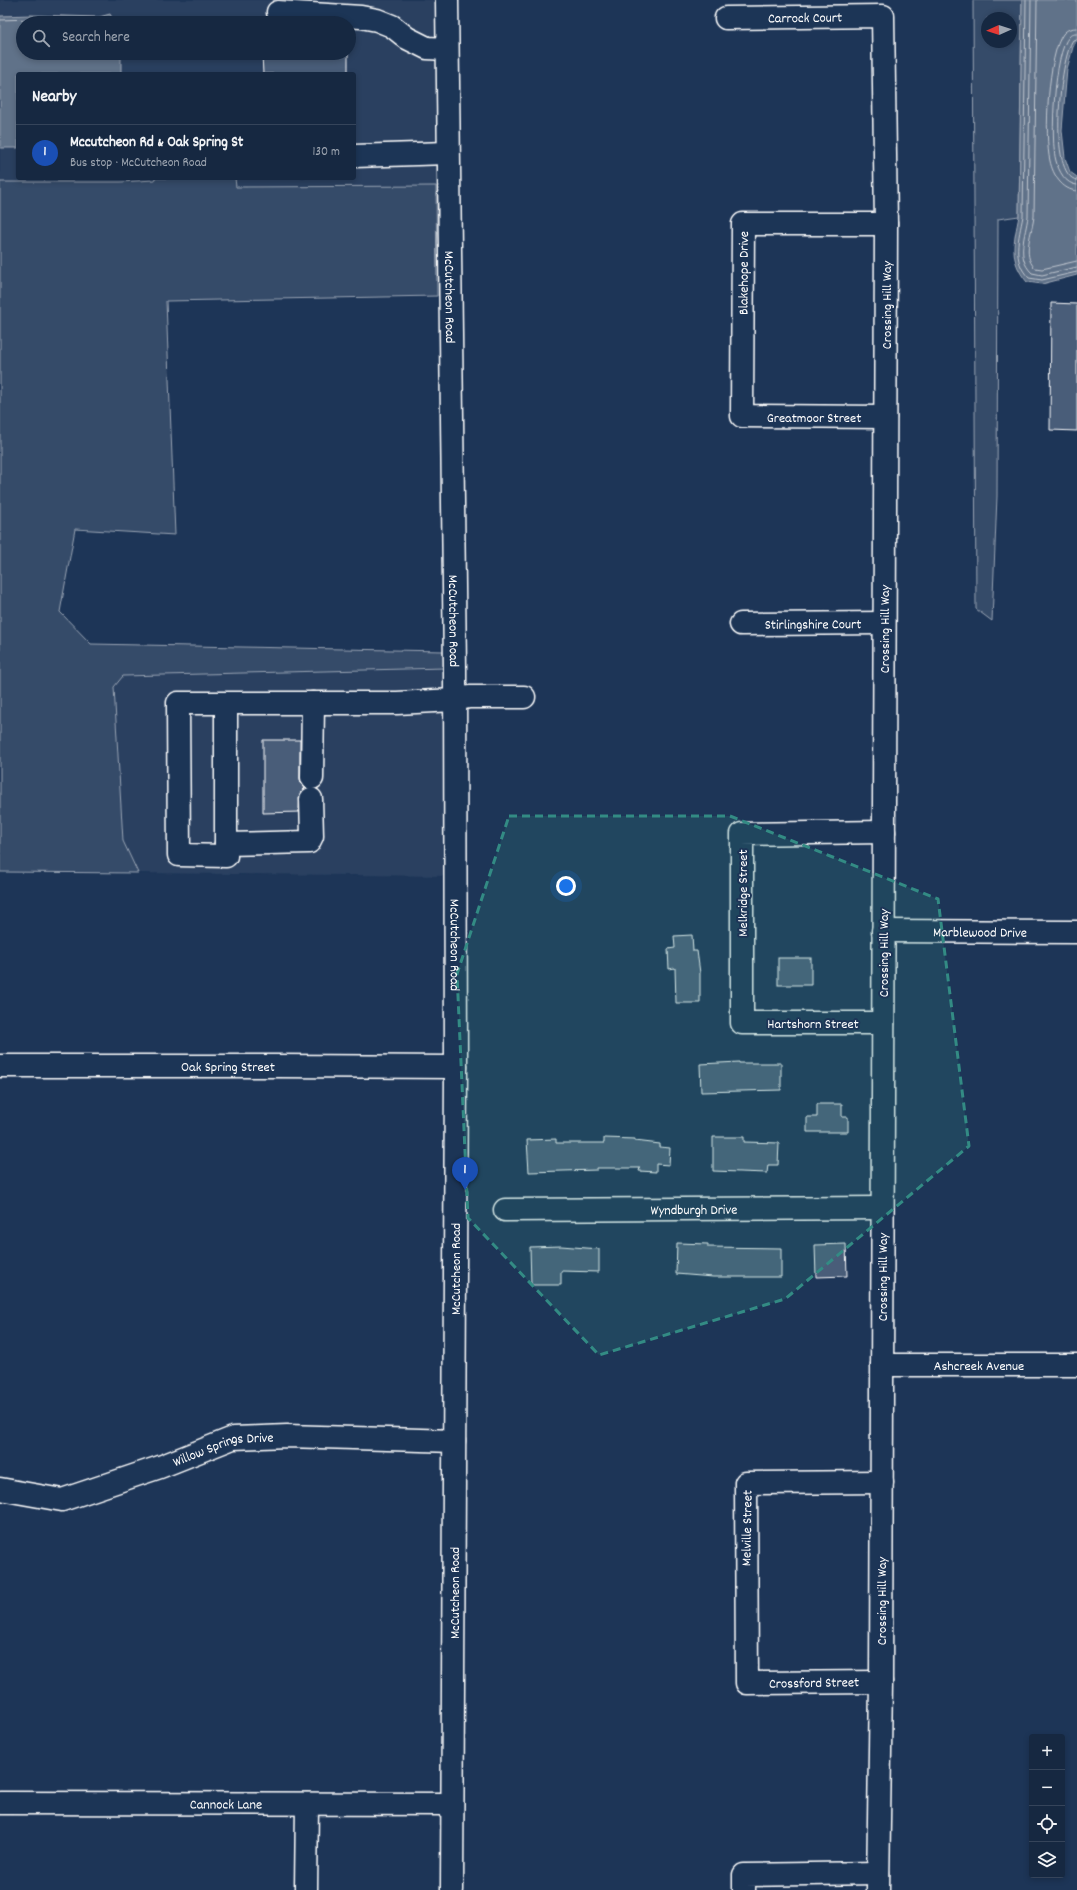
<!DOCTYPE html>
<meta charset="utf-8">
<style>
:root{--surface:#162841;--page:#23344c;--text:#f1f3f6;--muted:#9ea6b1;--line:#35445a;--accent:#8abfa5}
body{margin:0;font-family:Dekko,sans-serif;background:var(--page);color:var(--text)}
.controls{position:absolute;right:12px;bottom:12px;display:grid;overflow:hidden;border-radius:4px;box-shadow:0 2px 6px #0003}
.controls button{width:36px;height:36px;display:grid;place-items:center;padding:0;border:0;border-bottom:1px solid var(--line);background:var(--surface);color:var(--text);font:20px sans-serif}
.compass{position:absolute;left:981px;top:12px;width:36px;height:36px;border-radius:50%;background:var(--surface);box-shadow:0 2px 6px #0003;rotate:267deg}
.you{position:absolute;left:566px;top:886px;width:14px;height:14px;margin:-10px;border:3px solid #fff;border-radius:50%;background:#1a73e8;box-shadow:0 0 0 6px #1a73e833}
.badge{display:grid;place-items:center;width:26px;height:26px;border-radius:50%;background:var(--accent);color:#fff;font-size:13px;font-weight:700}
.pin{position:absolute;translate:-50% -33px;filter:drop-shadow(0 1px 2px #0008)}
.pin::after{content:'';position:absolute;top:21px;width:14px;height:12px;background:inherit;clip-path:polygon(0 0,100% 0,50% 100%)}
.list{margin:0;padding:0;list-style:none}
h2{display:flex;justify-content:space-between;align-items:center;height:52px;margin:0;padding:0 16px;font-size:17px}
h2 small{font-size:13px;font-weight:400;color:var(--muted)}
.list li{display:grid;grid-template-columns:26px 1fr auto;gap:12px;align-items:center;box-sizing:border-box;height:56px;padding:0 16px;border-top:1px solid var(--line)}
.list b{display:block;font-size:15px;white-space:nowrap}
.list p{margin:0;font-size:13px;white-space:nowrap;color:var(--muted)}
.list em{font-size:13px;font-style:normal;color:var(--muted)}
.icon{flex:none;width:22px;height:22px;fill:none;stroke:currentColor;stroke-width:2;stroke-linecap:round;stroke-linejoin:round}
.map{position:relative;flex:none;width:1077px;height:1890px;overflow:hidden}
.search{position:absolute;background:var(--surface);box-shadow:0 2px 6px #0003;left:16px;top:16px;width:340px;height:44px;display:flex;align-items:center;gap:10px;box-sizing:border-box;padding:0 14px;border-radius:22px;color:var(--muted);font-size:15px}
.panel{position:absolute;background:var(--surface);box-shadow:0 2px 6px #0003;left:16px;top:72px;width:340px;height:108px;border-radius:4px}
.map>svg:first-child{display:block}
</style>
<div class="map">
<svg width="1077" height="1890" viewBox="0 0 1077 1890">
<rect width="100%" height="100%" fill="#1d3557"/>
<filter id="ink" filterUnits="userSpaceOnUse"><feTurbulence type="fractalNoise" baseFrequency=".025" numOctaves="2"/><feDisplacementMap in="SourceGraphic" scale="8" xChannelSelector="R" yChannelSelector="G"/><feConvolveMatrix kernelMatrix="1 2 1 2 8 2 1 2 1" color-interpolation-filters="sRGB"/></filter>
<g filter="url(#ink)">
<!-- built -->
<g fill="#2a4161" fill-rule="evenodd">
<path d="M0 0H444L446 186 235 187V178H354V74H18V178H155V180L121 182H0ZM23 23H349V53H23Z"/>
<path d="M452 668 453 876 138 873 123 841 114 686 123 676Z"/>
</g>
<!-- green -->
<g fill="#364b69" stroke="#9aa5b4" fill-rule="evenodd">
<path d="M973 0H1022L1019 216 998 219 997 496 992 621 976 609ZM987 18H1011V42H987Z"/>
<path d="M155 178H235L236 187 436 186 437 296 166 301 175 535 75 529 60 612 91 644 443 651 445 668 123 676 114 687 123 841 138 873 0 872V182H121L154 180Z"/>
</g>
<!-- water -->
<g fill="#617289" stroke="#a0aab8">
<path d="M1022 0H1077V40L1073 47 1067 69 1062 130 1065 158 1070 172 1077 177V275L1042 284 1027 282C1008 259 1014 242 1019 216Z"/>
<path d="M110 14 115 23H23V53H121V74H18V148H0V16L31 15 99 17Z"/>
</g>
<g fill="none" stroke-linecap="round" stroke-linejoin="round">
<!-- shore -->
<g stroke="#c0c7d0" stroke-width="1">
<path d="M1026 0 1023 216C1019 238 1011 260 1029 278L1042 280 1077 272"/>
<path d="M1031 0 1028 216C1026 235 1015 257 1032 273L1042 275 1077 267"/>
<path d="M1037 0 1034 216C1033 231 1021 255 1035 268L1042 269 1077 261"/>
<path d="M0 20 31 19 99 21 107 19 110 23"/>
<path d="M1077 28C1072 28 1067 29 1063 34 1048 54 1044 136 1050 161 1053 175 1062 190 1077 191"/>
<path d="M1077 34C1074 34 1071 34 1069 37 1054 52 1050 141 1056 161 1059 171 1065 184 1077 185"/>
<path d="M1077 39 1073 40C1060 58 1047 177 1077 180"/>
</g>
</g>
<!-- building -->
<g fill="#4a5d79" stroke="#fff">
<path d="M262 53H348V74H263Z"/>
<path d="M1051 303 1077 304V431L1050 430Z"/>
<path d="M263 740H300V778L301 784 305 788 300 793 299 812 263 813Z"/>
<path d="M692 935 693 951H697L700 973V1003H676L675 968 669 969 668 949 675 948 674 936Z"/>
<rect x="778" y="958" width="33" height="27"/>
<path d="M739 1062V1063H781V1090L701 1092 700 1064Z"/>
<path d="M817 1104H842V1117H848V1132H807V1117H817Z"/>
<path d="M713 1137H744V1142L779 1143 778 1165H768L767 1173 713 1171Z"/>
<path d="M604 1138 635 1139V1141L660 1144V1147L670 1148 669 1165 656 1164V1172L639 1171 640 1168H597V1170L529 1172 527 1140 556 1139V1143H604Z"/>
<path d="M677 1243 708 1244V1247L781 1248V1277H713L676 1274Z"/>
<path d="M846 1244 847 1276 816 1277 815 1245Z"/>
<path d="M561 1246 599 1249V1272L561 1271V1285H531L530 1247Z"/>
</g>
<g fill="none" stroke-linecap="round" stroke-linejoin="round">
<!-- minor casing -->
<g stroke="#fff" stroke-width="25">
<g id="minor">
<path d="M278 12 361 17 377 20 392 26 407 38 427 48 447 49"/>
<path id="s1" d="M726 18 883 16 886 224 881 1682 878 1890"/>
<path d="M354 156 448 153"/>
<path id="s2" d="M885 417 742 416 743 224H886"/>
<path id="s3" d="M741 624 884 623"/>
<path d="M226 703V856L179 855 178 703H397L454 700 469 697H524"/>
<path d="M312 778 313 703"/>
<path d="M226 844 309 842 312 836 311 799"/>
<path id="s4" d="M883 931 1077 932"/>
<path d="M883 1023H742V834L884 832"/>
<path id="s5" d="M0 1066H277L456 1067"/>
<path id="s6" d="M505 1210 882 1208"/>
<path id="s7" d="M882 1365H1077"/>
<path id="s8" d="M0 1489 62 1500 160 1467 233 1438 287 1436 454 1441"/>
<path d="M881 1682 747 1683 746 1483 882 1482"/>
<path id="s9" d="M0 1803 452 1804"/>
<path d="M306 1890 307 1804"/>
<path d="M744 1890V1875L878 1873"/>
</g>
</g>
<!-- major casing -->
<g stroke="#fff" stroke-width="25">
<g id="major">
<path id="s10" d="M447 0 455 669 456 1067 452 1890"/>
</g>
</g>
<!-- minor -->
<use href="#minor" stroke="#1d3557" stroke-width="22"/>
<!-- major -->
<use href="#major" stroke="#1d3557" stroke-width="22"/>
</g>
</g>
<!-- marked area -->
<path fill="#338b84" fill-opacity="0.2" stroke="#338b84" stroke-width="3" stroke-dasharray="8 5" stroke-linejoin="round" d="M509 816H730L938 899 969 1146 785 1299 599 1355 468 1218 457 974Z"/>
<g text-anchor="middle" stroke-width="4" stroke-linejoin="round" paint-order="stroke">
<!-- street labels -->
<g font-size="14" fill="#fff" stroke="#1d3557">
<text dy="5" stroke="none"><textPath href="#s1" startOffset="79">Carrock Court</textPath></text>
<text dy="5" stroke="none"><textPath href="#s2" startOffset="286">Blakehope Drive</textPath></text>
<text dy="5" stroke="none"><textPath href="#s10" startOffset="297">McCutcheon Road</textPath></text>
<text transform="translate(886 305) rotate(-90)" y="5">Crossing Hill Way</text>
<text x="814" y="422">Greatmoor Street</text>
<text dy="5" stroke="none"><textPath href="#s10" startOffset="621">McCutcheon Road</textPath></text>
<text dy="5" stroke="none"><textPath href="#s3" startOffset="72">Stirlingshire Court</textPath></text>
<text transform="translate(884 629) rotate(-90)" y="5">Crossing Hill Way</text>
<text transform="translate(742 893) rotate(-90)" y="5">Melkridge Street</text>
<text dy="5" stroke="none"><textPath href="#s4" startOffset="97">Marblewood Drive</textPath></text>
<text dy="5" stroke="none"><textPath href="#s10" startOffset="945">McCutcheon Road</textPath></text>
<text transform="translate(883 953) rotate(-90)" y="5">Crossing Hill Way</text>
<text x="813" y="1028">Hartshorn Street</text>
<text dy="5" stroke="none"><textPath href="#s5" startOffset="228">Oak Spring Street</textPath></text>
<text dy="5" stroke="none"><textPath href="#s6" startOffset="189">Wyndburgh Drive</textPath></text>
<text transform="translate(455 1269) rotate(-90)" y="5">McCutcheon Road</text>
<text transform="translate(882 1277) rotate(-90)" y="5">Crossing Hill Way</text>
<text dy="5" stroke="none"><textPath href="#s7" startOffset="97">Ashcreek Avenue</textPath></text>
<text dy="5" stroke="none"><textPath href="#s8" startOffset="233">Willow Springs Drive</textPath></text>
<text transform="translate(746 1528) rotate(-89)" y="5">Melville Street</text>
<text transform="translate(454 1593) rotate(-90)" y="5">McCutcheon Road</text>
<text transform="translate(881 1601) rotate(-90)" y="5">Crossing Hill Way</text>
<text transform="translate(814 1682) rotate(-1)" y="5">Crossford Street</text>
<text dy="5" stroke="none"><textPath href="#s9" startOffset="226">Cannock Lane</textPath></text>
</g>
</g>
</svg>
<div class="controls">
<button>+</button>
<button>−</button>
<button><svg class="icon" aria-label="locate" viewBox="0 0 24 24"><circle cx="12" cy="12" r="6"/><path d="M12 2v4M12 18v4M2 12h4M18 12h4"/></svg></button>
<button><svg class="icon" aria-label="layers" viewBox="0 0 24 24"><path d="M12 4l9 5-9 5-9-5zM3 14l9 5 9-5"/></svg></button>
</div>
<svg class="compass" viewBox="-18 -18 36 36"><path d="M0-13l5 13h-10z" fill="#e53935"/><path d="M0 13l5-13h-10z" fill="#9ea6b1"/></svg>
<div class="you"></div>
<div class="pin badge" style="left:465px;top:1190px;background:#1a4fb4">1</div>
<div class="search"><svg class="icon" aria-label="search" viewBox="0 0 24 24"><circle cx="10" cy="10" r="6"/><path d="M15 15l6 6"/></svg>Search here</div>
<section class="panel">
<h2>Nearby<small></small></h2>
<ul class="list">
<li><span class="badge" style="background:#1a4fb4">1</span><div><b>Mccutcheon Rd &amp; Oak Spring St</b><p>Bus stop · McCutcheon Road</p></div><em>130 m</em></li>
</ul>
</section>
</div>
